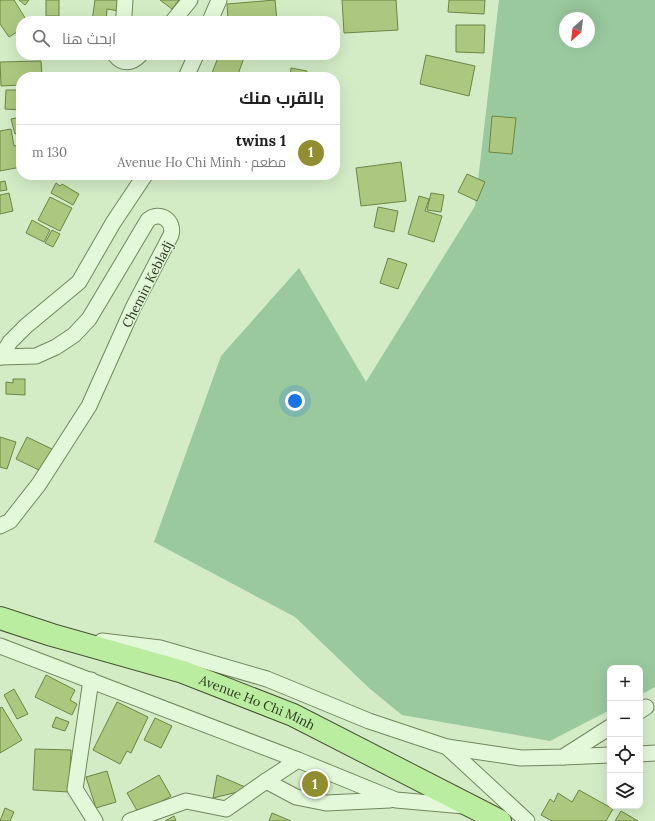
<!DOCTYPE html>
<html lang="ar">
<meta charset="utf-8">
<style>
:root{--surface:#fff;--page:#f6f6f6;--text:#222;--muted:#767676;--line:#e0e0e0;--accent:#928d30}
body{margin:0;font-family:Lora,Cairo,serif;background:var(--page);color:var(--text);direction:rtl}
.controls{position:absolute;right:12px;bottom:12px;display:grid;overflow:hidden;border-radius:8px;box-shadow:0 4px 16px #0002}
.controls button{width:36px;height:36px;display:grid;place-items:center;padding:0;border:0;border-bottom:1px solid var(--line);background:var(--surface);color:var(--text);font:20px sans-serif}
.compass{position:absolute;left:559px;top:12px;width:36px;height:36px;border-radius:50%;background:var(--surface);box-shadow:0 4px 16px #0002;rotate:208deg}
.you{position:absolute;left:295px;top:401px;width:14px;height:14px;margin:-10px;border:3px solid #fff;border-radius:50%;background:#1a73e8;box-shadow:0 0 0 6px #1a73e833}
.badge{display:grid;place-items:center;width:26px;height:26px;border-radius:50%;background:var(--accent);color:#fff;font-size:13px;font-weight:700}
.pin{position:absolute;translate:-50% -50%;border:2px solid #fff;box-shadow:0 1px 4px #0006}
.list{margin:0;padding:0;list-style:none}
h2{display:flex;justify-content:space-between;align-items:center;height:52px;margin:0;padding:0 16px;font-size:17px}
h2 small{font-size:13px;font-weight:400;color:var(--muted)}
.list li{display:grid;grid-template-columns:26px 1fr auto;gap:12px;align-items:center;box-sizing:border-box;height:56px;padding:0 16px;border-top:1px solid var(--line)}
.list b{display:block;font-size:15px;white-space:nowrap}
.list p{margin:0;font-size:13px;white-space:nowrap;color:var(--muted)}
.list em{font-size:13px;font-style:normal;color:var(--muted)}
.icon{flex:none;width:22px;height:22px;fill:none;stroke:currentColor;stroke-width:2;stroke-linecap:round;stroke-linejoin:round}
.map{position:relative;flex:none;width:655px;height:821px;overflow:hidden;direction:ltr}
.search{position:absolute;background:var(--surface);box-shadow:0 4px 16px #0002;left:16px;top:16px;width:324px;height:44px;display:flex;align-items:center;gap:10px;box-sizing:border-box;padding:0 14px;border-radius:16px;color:var(--muted);font-size:15px}
.panel{position:absolute;background:var(--surface);box-shadow:0 4px 16px #0002;left:16px;top:72px;width:324px;height:108px;border-radius:16px;direction:rtl}
.map>svg:first-child{display:block}
</style>
<div class="map">
<svg width="655" height="821" viewBox="0 0 655 821">
<rect width="100%" height="100%" fill="#d3ecc6"/>
<!-- green -->
<path fill="#9ac99e" fill-rule="evenodd" d="M499 0H655V687L640 695V668H610V710L550 741 402 715 369 688 295 617 154 542 221 356 299 268 366 382 475 206ZM565 18H589V42H565Z"/>
<!-- building -->
<g fill="#acc87e" stroke="#6d8444">
<path d="M2 0H14L27 21H21V38L17 32 9 37 0 24V1Z"/>
<path d="M19 0H29L25 5Z"/>
<rect x="46" y="0" width="13" height="16"/>
<path d="M95 0H121L119 11 107 9 106 21H76V18L92 21Z"/>
<path d="M160 0H179L172 9Z"/>
<path d="M275 0 277 21H228L227 4Z"/>
<path d="M342 0H396L398 30 344 33Z"/>
<path d="M449 0H485L484 14 448 12Z"/>
<path d="M456 25H485L484 53 456 52Z"/>
<path d="M219 55H245L237 77H223L212 73Z"/>
<path d="M426 55 475 66 469 96 420 84Z"/>
<path d="M41 61 42 77H21V85L1 86 0 62Z"/>
<path d="M291 68 307 71 306 77H290Z"/>
<path d="M6 90H21V110L5 109Z"/>
<path d="M492 116 516 118 512 154 489 152Z"/>
<path d="M21 117V133L15 134 11 119Z"/>
<path d="M11 129 14 146 19 145 21 167 0 171V131Z"/>
<path d="M401 162 406 201 361 206 356 168Z"/>
<path d="M467 174 485 182 477 201 458 192Z"/>
<path d="M5 181 7 190 0 191V182Z"/>
<path d="M56 183 60 186 62 184 79 194 73 205 51 193Z"/>
<path d="M9 193 13 211 0 214V195Z"/>
<path d="M431 193 444 195 441 212 427 210Z"/>
<path d="M419 196 429 199 425 211 442 216 434 242 408 234Z"/>
<path d="M50 197 72 208 60 231 38 220Z"/>
<path d="M378 207 398 211 394 232 374 227Z"/>
<path d="M32 220 50 230 44 242 26 233Z"/>
<path d="M52 230 60 234 53 247 45 243Z"/>
<path d="M388 258 407 264 398 289 380 283Z"/>
<path d="M13 379H25V395L6 394V382L13 383Z"/>
<path d="M0 437 16 442 7 469 0 467Z"/>
<path d="M27 437 56 451 45 473 16 459Z"/>
<path d="M46 675 75 690 70 700 77 704 72 715 35 697Z"/>
<path d="M14 689 28 714 17 719 4 695Z"/>
<path d="M117 702 148 717 131 753 127 751 120 764 93 750Z"/>
<path d="M2 707 22 740 0 753V708Z"/>
<path d="M56 717 69 722 65 731 52 727Z"/>
<path d="M155 718 172 726 161 748 144 740Z"/>
<path d="M35 749 71 750 69 792 33 790Z"/>
<path d="M107 771 116 802 96 808 86 777Z"/>
<path d="M159 775 171 796 139 814 127 793Z"/>
<path d="M217 775 250 789 213 798Z"/>
<path d="M579 790 613 809 606 821H552L541 815 550 799 554 802 558 793 572 802Z"/>
<path d="M5 808 14 812 10 821H0Z"/>
<path d="M621 811 638 821H615Z"/>
<path d="M272 813 291 821H269Z"/>
<path d="M174 816 176 821H165Z"/>
</g>
<g fill="none" stroke-linecap="round" stroke-linejoin="round">
<!-- minor casing -->
<g stroke="#72865d" stroke-width="17">
<g id="minor">
<path d="M123 21 124 15 125 0"/>
<path d="M173 21 190 0"/>
<path d="M210 21 219 0"/>
<path d="M115 55C123 65 132 63 140 55"/>
<path d="M186 77 196 55"/>
<path d="M0 357 36 356 56 347 74 335 89 319 148 220C160 210 175 221 171 235L133 308 89 406 39 484 10 521 0 526"/>
<path d="M1 357 10 342 26 326 79 282 113 223 145 175"/>
<path d="M102 641 160 648 267 679 369 721 447 747 521 758 563 757 610 727"/>
<path d="M0 646 298 760 396 800 464 806"/>
<path d="M91 680 75 789 95 821"/>
<path d="M640 711 646 707"/>
<path d="M447 747 527 821"/>
<path d="M640 754 655 753"/>
<path d="M563 757 610 755"/>
<path d="M266 781 298 760"/>
<path d="M130 821 186 801 226 809 266 781 296 797 326 803 390 800"/>
</g>
</g>
<!-- primary casing -->
<g stroke="#455431" stroke-width="24">
<g id="primary">
<path id="s1" d="M0 618 52 635 183 672 293 715 500 821"/>
</g>
</g>
<!-- minor -->
<use href="#minor" stroke="#e3f7d9" stroke-width="15"/>
<!-- primary -->
<use href="#primary" stroke="#bbeda0" stroke-width="22"/>
</g>
<g text-anchor="middle" stroke-width="3" stroke-linejoin="round" paint-order="stroke">
<!-- street labels -->
<g font-size="13" fill="#2d3720" stroke="#dff4d5">
<text transform="translate(147 284) rotate(-63)" y="5">Chemin Kebladj</text>
<text dy="5" stroke="none"><textPath href="#s1" startOffset="271">Avenue Ho Chi Minh</textPath></text>
</g>
</g>
</svg>
<div class="controls">
<button>+</button>
<button>−</button>
<button><svg class="icon" aria-label="locate" viewBox="0 0 24 24"><circle cx="12" cy="12" r="6"/><path d="M12 2v4M12 18v4M2 12h4M18 12h4"/></svg></button>
<button><svg class="icon" aria-label="layers" viewBox="0 0 24 24"><path d="M12 4l9 5-9 5-9-5zM3 14l9 5 9-5"/></svg></button>
</div>
<svg class="compass" viewBox="-18 -18 36 36"><path d="M0-13l5 13h-10z" fill="#e53935"/><path d="M0 13l5-13h-10z" fill="#767676"/></svg>
<div class="you"></div>
<div class="pin badge" style="left:315px;top:784px">1</div>
<div class="search"><svg class="icon" aria-label="search" viewBox="0 0 24 24"><circle cx="10" cy="10" r="6"/><path d="M15 15l6 6"/></svg>ابحث هنا</div>
<section class="panel">
<h2>بالقرب منك<small></small></h2>
<ul class="list">
<li><span class="badge">1</span><div><b>twins 1</b><p>مطعم · Avenue Ho Chi Minh</p></div><em>130 m</em></li>
</ul>
</section>
</div>
